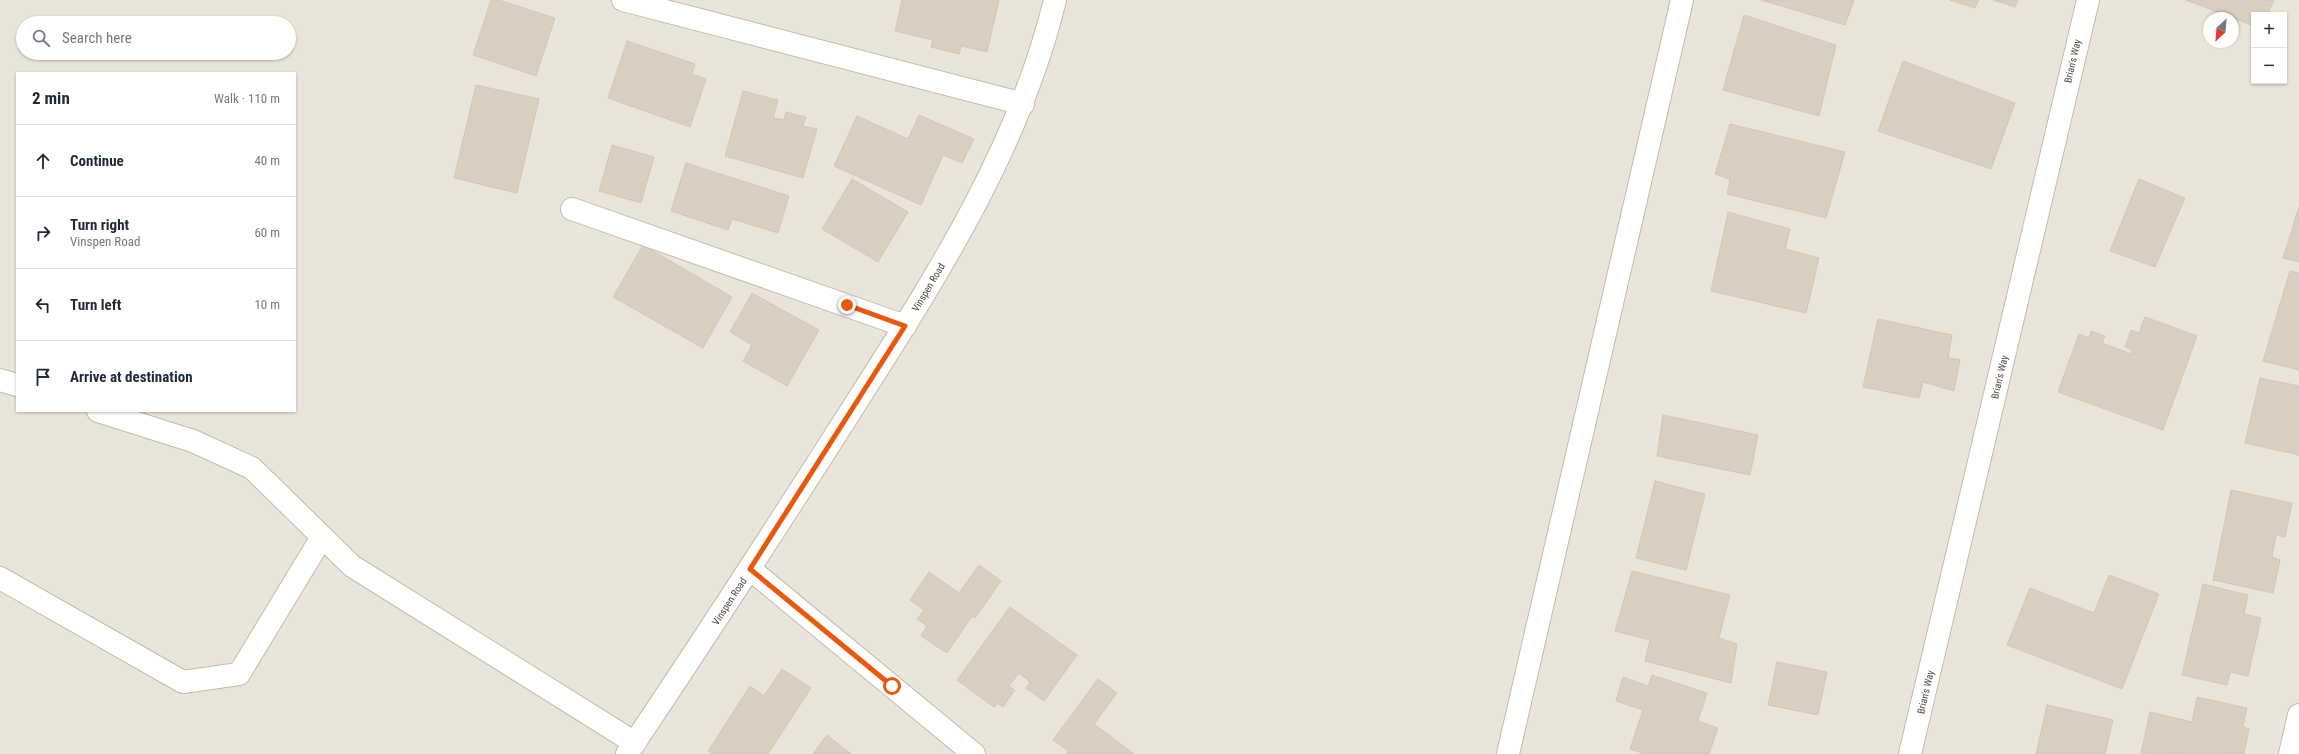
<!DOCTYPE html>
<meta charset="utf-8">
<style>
:root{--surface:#fff;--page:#f2f2f3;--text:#1f2937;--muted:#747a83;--line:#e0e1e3}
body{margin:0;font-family:"Roboto Condensed",sans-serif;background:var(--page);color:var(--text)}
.controls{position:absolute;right:12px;top:12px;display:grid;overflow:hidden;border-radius:0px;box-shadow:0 1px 3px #0004}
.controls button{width:36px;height:36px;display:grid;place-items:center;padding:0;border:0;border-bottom:1px solid var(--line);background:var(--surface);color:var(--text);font:20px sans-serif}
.compass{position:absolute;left:2203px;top:12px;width:36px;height:36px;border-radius:50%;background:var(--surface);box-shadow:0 1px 3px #0004;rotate:206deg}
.stop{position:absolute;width:12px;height:12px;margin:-9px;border:3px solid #ea580c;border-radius:50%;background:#fff}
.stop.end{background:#ea580c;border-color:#fff;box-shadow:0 1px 4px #0008}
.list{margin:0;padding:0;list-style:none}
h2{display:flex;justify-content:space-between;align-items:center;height:52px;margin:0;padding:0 16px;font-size:17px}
h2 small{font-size:13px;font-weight:400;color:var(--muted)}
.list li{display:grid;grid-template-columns:26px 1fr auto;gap:12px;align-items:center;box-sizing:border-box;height:72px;padding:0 16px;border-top:1px solid var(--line)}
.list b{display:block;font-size:15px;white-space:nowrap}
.list p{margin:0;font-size:13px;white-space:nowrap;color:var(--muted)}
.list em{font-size:13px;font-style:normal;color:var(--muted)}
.icon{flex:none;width:22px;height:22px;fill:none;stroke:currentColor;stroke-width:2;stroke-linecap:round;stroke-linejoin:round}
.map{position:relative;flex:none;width:2299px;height:754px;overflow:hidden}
.search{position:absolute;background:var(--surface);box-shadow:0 1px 3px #0004;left:16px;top:16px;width:280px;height:44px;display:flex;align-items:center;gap:10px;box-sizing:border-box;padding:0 14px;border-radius:22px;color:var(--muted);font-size:15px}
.panel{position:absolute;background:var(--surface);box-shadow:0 1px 3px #0004;left:16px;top:72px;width:280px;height:340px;border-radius:0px}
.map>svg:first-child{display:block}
</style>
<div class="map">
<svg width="2299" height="754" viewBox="0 0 2299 754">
<rect width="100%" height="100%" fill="#f6f3ec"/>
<!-- residential -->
<path fill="#eae5da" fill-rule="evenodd" d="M0 0H2299V754H0ZM2254 15H2284V81H2254ZM2209 18H2233V42H2209ZM23 23H289V53H23ZM17 73H295V411H17Z"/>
<!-- building -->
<g fill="#d8cfc1" stroke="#d3c7b4">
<path d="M491 0H499L555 18 536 76 473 55Z"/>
<path d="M902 0H999L987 52 961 46 959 54 931 47 933 40 895 31Z"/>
<path d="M1761 0H1854L1845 25Z"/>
<path d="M1950 0H1979L1975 8Z"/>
<path d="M1993 0H2018L2015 7Z"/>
<path d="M2186 0H2274L2267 15H2254V26Z"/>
<path d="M1744 15 1836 45 1819 116 1723 90Z"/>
<path d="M627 41 695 64 692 74 706 79 690 127 608 98Z"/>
<path d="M1903 61 2015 103 1991 169 1878 131Z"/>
<path d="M476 85 539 99 517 193 454 178Z"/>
<path d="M743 91 778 100 773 118 784 120 786 112 806 117 803 126 817 129 803 178 725 156Z"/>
<path d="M919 115 974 139 962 163 943 155 921 205 834 166 857 116 908 139Z"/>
<path d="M1730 124 1845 152 1826 218 1727 194 1730 179 1715 174Z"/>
<path d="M612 145 654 157 641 203 599 191Z"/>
<path d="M686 163 789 196 778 233 732 219 728 230 671 211Z"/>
<path d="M852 179 908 212 878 262 822 229Z"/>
<path d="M2139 179 2185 198 2155 267 2110 251Z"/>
<path d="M2299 207V262L2283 258Z"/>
<path d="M1728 212 1790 229 1785 249 1819 258 1806 313 1711 291Z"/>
<path d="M643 245 732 297 703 348 613 297Z"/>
<path d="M2290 271 2299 273V370L2263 361Z"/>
<path d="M752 293 819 330 787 386 743 361 752 345 730 332Z"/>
<path d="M2145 317 2197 336 2163 430 2058 392 2079 334 2089 338 2091 331 2105 336 2102 343 2131 354 2133 350 2125 347 2131 330 2139 333Z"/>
<path d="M1878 319 1952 335 1948 358 1960 360 1954 391 1923 382 1919 398 1863 387Z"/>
<path d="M2260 378 2299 386V455L2245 443Z"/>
<path d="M1663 415 1758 435 1750 475 1657 456Z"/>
<path d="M1655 481 1705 494 1686 570 1636 558Z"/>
<path d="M2231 490 2292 503 2285 537 2276 535 2272 557 2280 560 2273 593 2213 580Z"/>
<path d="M979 565 1001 581 975 618 972 616 947 653 921 636 927 626 917 619 924 610 910 600 929 572 959 593Z"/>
<path d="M1632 571 1730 595 1719 638 1737 644 1731 683 1645 661 1650 640 1615 631Z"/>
<path d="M2109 575 2159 594 2122 689 2007 645 2030 588 2094 613Z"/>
<path d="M2203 584 2248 595 2244 614 2261 618 2248 676 2230 672 2227 685 2182 675Z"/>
<path d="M1010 607 1077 655 1044 701 1026 688 1030 682 1019 673 1009 686 1015 690 1003 707 998 703 994 707 957 680Z"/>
<path d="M1777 662 1827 672 1818 715 1768 705Z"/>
<path d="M782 669 811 688 768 754H713L708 751 750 686 764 696Z"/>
<path d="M1652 675 1707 693 1698 721 1718 728 1709 754H1645L1630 749 1643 710 1616 701 1623 677 1648 686Z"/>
<path d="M1098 679 1117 693 1094 724 1134 754H1067L1069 751 1053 740Z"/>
<path d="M2197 697 2247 708 2243 727 2249 729 2244 754 2141 753 2150 712 2192 722Z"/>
<path d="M2047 705 2113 720 2105 754H2036Z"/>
<path d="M827 735 851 754H813Z"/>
</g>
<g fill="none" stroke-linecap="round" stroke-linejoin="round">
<!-- minor casing -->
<g stroke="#c2bbae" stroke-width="24">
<g id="minor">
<path d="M623 0 1023 104"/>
<path d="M572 209 905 326"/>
<path d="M0 380 17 385"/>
<path d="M98 411 193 441 252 468 352 566 635 743"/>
<path d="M750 569 974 754"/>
<path d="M0 578 183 682 239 674 322 537"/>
<path d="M627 754C702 642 775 530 847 417 931 285 1018 153 1055 0"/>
<path d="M1508 754 1682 0"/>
<path d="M1910 754 2088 0"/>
<path d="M2290 754 2299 715"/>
</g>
</g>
<!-- minor -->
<use href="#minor" stroke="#fff" stroke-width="22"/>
</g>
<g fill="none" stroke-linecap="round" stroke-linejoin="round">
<!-- route -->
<path stroke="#ea580c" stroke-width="5" d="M847 305 905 326 750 569 892 686"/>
</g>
<g text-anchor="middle" stroke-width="4" stroke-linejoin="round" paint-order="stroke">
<!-- street labels -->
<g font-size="10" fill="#4b4439" stroke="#fff">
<text transform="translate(2072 61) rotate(-77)" y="4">Brian's Way</text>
<text transform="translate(928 287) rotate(-59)" y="4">Vinspen Road</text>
<text transform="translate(1999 377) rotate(-77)" y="4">Brian's Way</text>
<text transform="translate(729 601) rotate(-57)" y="4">Vinspen Road</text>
<text transform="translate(1925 692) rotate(-77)" y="4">Brian's Way</text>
</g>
</g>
</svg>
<div class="controls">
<button>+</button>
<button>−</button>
</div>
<svg class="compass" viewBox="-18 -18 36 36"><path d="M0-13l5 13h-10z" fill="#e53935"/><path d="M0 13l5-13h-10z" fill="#747a83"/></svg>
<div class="stop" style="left:892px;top:686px"></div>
<div class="stop end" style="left:847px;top:305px"></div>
<div class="search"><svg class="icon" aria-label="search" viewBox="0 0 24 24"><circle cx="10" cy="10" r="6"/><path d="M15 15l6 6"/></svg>Search here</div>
<section class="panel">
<h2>2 min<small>Walk · 110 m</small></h2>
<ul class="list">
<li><svg class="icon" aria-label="ahead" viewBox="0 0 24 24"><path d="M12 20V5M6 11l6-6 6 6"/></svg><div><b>Continue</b></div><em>40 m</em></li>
<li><svg class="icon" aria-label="right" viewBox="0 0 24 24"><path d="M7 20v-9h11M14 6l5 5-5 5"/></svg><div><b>Turn right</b><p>Vinspen Road</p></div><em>60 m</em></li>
<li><svg class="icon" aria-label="left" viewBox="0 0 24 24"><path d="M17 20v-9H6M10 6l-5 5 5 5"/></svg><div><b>Turn left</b></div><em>10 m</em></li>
<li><svg class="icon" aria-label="arrive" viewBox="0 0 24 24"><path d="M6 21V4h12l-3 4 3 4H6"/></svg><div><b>Arrive at destination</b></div></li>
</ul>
</section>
</div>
